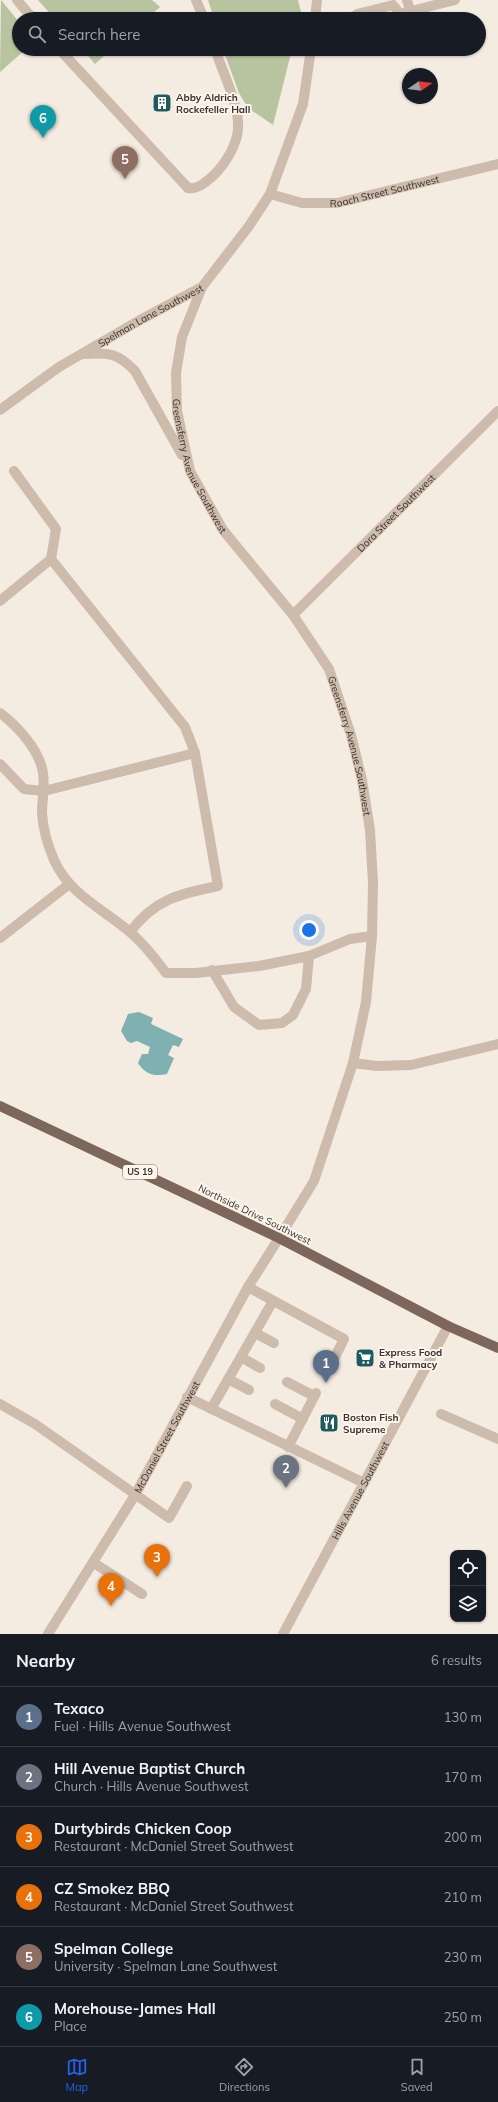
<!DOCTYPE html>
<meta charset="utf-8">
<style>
:root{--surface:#171b24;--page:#20242c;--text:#f1f3f6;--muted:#9ea1a6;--line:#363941;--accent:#2563eb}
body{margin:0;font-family:Mulish,sans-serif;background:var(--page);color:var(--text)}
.controls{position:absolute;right:12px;bottom:12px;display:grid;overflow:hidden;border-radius:8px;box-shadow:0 1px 3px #0004}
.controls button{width:36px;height:36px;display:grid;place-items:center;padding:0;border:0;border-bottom:1px solid var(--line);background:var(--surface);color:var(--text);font:20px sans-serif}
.compass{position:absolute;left:402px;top:68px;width:36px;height:36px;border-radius:50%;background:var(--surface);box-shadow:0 1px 3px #0004;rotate:77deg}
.you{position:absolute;left:309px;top:930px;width:14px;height:14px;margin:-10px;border:3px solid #fff;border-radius:50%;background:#1a73e8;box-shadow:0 0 0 6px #1a73e833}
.badge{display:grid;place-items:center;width:26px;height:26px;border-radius:50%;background:var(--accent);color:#fff;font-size:13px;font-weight:700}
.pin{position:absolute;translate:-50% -33px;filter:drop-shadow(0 1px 2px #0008)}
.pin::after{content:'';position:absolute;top:21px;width:14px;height:12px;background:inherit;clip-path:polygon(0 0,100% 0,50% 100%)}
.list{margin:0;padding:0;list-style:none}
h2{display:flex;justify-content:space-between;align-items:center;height:52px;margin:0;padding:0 16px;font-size:17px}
h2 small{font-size:13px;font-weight:400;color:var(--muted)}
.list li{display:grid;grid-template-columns:26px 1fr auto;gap:12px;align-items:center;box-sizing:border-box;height:60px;padding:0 16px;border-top:1px solid var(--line)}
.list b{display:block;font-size:15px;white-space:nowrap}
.list p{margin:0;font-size:13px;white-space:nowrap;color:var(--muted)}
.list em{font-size:13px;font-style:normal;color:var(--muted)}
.icon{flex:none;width:22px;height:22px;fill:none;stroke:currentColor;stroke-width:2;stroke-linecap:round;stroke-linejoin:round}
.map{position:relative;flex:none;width:498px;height:1634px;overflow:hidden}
.search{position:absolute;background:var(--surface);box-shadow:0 1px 3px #0004;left:12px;right:12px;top:12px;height:44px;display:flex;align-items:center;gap:10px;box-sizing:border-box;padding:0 14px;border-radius:22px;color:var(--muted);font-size:15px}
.sheet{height:412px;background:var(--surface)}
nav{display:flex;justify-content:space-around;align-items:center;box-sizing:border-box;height:56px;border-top:1px solid var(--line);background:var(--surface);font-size:11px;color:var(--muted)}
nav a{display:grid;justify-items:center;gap:2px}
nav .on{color:var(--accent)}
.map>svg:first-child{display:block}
</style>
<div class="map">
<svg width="498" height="1634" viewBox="0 0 498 1634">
<rect width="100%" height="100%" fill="#f4ebe1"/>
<!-- green -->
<g fill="#b8c4a0">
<path d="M1 0 19 22V49H26L0 72Z"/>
<path d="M38 0H152L160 7 146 19H55Z"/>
<path d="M208 0H298L301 12 299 19H214Z"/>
<path d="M82 49H112L95 64Z"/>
<path d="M223 49H292L273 125 248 108 239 93Z"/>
</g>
<!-- water -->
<path fill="#7fb0b2" d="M139 1012 153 1018 151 1024 183 1039 179 1047 173 1045 168 1055 174 1058 167 1074C154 1077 145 1074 138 1063L142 1054H148L150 1047 137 1041 131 1043 127 1041 121 1031 128 1014Z"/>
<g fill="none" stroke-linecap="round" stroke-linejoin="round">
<!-- service -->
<g stroke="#cdbbac" stroke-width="10">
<path d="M17 0 33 19"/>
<path d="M196 0 204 19"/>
<path d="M407 0 410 11"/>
<path d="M400 14 455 0"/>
<path d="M351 19 357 14 393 5 400 14 398 19"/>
<path d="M59 49 188 188C198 190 207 181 214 175 225 164 237 145 238 129 240 106 222 71 215 49"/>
<path d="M51 559 185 727 195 753 218 886C179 894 155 899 130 932"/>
<path d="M0 601 51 559 56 529 14 471"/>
<path d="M0 713C17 726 36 746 42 768 46 782 42 798 42 813 43 829 48 846 54 860 69 894 103 909 130 932 144 944 155 958 166 973H196L259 966 309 956 350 939 372 936"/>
<path d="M0 764 24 789 44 791 195 753"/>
<path d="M0 938 68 885"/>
<path d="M212 970 234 1007 259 1025 282 1023 293 1015 306 989 309 956"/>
<path d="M353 1063 377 1066 411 1065 498 1044"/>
<path d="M248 1287 344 1339 329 1369"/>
<path d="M255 1333 274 1343"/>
<path d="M241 1357 260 1368"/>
<path d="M228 1379 249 1390"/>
<path d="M287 1382 314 1396"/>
<path d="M187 1397 364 1483"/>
<path d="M0 1404 35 1424 169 1518 187 1486"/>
<path d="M275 1404 303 1419"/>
<path d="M211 1409 273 1301"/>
<path d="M441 1414 498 1439"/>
<path d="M288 1447 316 1393"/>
<path d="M94 1563 142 1594"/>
</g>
<!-- minor -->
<g stroke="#cdbbac" stroke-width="10">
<path d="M315 19 317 0"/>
<path id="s1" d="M270 194 302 203H337L498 164"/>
<path id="s2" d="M202 287 182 337 176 373 177 411 190 471 223 530 293 615 329 669 351 735 362 780 370 830 373 883 372 936 366 1002 353 1063 314 1181 279 1238"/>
<path d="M83 354C108 352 118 353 135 371L182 455"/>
<path id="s3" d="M0 410 59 367 140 320 202 287 249 226 270 194 303 104 311 49"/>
<path id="s4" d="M293 615 498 411"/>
<path id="s5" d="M283 1634 448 1326"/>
</g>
<!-- tertiary -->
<path stroke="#cdbbac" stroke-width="10" id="s6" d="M48 1634 135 1495 248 1287 279 1238"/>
<!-- primary -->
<path stroke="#7d675c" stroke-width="10" d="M0 1106 279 1238 448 1326 498 1348"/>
</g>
<!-- icons -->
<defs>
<g id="building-square" transform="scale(1)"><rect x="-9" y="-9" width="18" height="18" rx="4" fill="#1f5a5e" stroke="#fbf5ee"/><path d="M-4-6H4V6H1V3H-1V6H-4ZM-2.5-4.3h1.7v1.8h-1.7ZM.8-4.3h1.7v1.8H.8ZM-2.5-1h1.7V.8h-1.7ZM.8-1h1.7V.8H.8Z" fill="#fff"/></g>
<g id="supermarket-square" transform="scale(1)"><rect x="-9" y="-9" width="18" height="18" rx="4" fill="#1f5a5e" stroke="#fbf5ee"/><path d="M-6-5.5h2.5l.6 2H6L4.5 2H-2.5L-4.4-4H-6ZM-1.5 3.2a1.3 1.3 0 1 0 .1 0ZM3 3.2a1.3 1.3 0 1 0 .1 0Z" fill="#fff"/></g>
<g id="restaurant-square" transform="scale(1)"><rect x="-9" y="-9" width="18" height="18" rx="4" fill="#1f5a5e" stroke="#fbf5ee"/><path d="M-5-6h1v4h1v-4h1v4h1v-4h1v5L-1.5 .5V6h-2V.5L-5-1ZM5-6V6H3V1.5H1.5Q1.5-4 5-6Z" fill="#fff"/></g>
</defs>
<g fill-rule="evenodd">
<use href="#building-square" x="162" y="103"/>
<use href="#supermarket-square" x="365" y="1358"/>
<use href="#restaurant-square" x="329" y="1423"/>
</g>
<g text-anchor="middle" stroke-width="4" stroke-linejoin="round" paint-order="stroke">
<!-- shield labels -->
<rect fill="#fbf5ee" stroke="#756b66" stroke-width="1" x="123" y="1165" width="34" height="14" rx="3"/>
<g font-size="9" font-weight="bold" fill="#3b302b">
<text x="140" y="1175">US 19</text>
</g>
<!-- poi labels -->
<g font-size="10" font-weight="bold" fill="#3b302b" stroke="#fbf5ee" text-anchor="start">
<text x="176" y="101">Abby Aldrich<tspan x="176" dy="12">Rockefeller Hall</tspan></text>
<text x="379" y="1356">Express Food<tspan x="379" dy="12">&amp; Pharmacy</tspan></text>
<text x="343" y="1421">Boston Fish<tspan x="343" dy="12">Supreme</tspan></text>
</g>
<!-- street labels -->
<g font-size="10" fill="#3b302b" stroke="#fbf5ee">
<text dy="4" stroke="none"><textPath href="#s1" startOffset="117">Roach Street Southwest</textPath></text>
<text dy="4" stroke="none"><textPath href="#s3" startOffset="178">Spelman Lane Southwest</textPath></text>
<text dy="4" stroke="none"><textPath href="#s2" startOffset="188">Greensferry Avenue Southwest</textPath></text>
<text dy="4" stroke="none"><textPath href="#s4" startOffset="145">Dora Street Southwest</textPath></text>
<text dy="4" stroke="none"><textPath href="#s2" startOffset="512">Greensferry Avenue Southwest</textPath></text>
<text transform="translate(255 1214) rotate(26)" y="4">Northside Drive Southwest</text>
<text dy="4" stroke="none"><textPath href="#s6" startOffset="230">McDaniel Street Southwest</textPath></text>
<text dy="4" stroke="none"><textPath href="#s5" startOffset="163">Hills Avenue Southwest</textPath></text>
</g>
</g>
</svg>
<div class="controls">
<button><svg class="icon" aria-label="locate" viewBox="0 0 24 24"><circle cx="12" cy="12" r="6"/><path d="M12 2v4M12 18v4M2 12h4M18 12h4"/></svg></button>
<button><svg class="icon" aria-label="layers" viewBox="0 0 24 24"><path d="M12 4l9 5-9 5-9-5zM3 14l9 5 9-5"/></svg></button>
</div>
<svg class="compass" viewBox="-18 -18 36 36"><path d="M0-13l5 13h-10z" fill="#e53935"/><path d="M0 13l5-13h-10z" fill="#9ea1a6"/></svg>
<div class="you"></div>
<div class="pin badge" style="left:326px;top:1383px;background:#5c6f8a">1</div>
<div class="pin badge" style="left:286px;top:1488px;background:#6b7280">2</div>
<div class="pin badge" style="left:157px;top:1577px;background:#e8710a">3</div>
<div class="pin badge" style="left:111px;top:1606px;background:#e8710a">4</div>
<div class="pin badge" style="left:125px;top:179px;background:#8d6e63">5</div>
<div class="pin badge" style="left:43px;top:138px;background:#0f9aa8">6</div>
<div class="search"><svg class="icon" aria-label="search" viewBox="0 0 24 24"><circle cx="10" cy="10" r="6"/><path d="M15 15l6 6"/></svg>Search here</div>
</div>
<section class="sheet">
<h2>Nearby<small>6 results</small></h2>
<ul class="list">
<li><span class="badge" style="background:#5c6f8a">1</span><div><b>Texaco</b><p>Fuel · Hills Avenue Southwest</p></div><em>130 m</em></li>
<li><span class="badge" style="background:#6b7280">2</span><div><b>Hill Avenue Baptist Church</b><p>Church · Hills Avenue Southwest</p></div><em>170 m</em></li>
<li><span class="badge" style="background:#e8710a">3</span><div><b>Durtybirds Chicken Coop</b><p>Restaurant · McDaniel Street Southwest</p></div><em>200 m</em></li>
<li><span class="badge" style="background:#e8710a">4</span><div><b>CZ Smokez BBQ</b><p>Restaurant · McDaniel Street Southwest</p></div><em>210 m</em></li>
<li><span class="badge" style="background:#8d6e63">5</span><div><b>Spelman College</b><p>University · Spelman Lane Southwest</p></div><em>230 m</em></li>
<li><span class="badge" style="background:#0f9aa8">6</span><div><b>Morehouse-James Hall</b><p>Place</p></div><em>250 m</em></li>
</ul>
</section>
<nav>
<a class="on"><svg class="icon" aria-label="map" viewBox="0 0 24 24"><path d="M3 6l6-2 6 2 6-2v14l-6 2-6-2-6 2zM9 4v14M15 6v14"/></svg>Map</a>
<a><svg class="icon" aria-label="directions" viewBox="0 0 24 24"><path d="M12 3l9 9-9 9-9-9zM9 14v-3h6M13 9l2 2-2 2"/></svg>Directions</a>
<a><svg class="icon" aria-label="saved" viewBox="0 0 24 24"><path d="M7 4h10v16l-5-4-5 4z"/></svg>Saved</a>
</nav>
